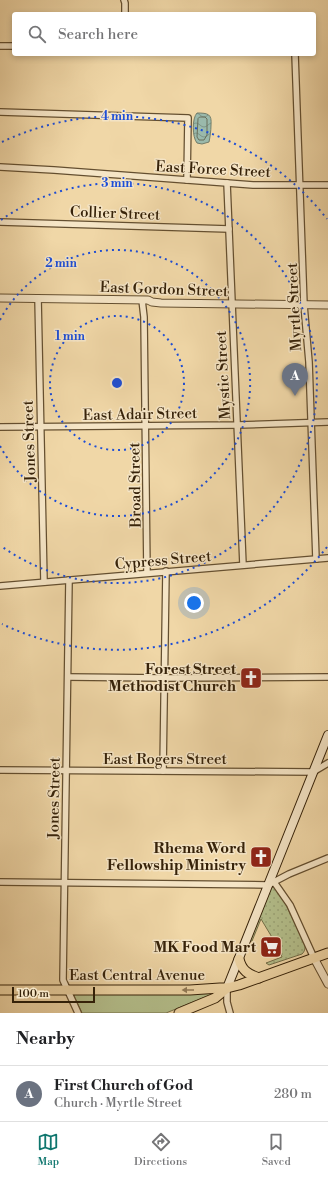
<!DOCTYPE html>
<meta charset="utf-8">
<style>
:root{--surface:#fff;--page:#f6f6f6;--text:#202124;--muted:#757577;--line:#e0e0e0;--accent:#0f766e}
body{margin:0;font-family:"Libre Bodoni",serif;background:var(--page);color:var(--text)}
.scale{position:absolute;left:12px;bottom:10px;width:83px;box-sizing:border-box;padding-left:4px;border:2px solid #362209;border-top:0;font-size:11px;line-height:14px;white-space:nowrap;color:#362209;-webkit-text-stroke:3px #f5e5c6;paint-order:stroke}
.you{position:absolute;left:194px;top:603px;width:14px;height:14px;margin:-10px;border:3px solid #fff;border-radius:50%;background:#1a73e8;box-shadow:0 0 0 6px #1a73e833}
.badge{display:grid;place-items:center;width:26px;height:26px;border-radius:50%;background:var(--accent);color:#fff;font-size:13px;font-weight:700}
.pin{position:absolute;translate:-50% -33px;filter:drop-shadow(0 1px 2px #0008)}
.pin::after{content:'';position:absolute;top:21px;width:14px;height:12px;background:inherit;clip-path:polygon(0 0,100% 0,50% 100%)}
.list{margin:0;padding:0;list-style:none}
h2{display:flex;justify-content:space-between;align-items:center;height:52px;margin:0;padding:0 16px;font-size:17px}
h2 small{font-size:13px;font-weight:400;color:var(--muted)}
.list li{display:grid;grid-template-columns:26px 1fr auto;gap:12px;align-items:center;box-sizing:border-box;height:56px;padding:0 16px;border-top:1px solid var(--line)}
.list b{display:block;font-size:15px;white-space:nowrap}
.list p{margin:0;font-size:13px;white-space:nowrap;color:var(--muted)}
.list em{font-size:13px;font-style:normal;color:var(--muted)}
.icon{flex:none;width:22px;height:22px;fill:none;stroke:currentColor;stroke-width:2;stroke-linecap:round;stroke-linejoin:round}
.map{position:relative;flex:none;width:328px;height:1013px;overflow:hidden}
.search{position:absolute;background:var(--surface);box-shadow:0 2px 6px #0003;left:12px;right:12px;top:12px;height:44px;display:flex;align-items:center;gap:10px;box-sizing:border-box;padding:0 14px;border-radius:4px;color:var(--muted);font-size:15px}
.sheet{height:108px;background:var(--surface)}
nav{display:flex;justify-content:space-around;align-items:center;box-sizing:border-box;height:56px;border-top:1px solid var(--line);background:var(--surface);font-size:11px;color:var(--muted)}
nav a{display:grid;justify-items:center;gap:2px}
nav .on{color:var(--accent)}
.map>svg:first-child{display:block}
</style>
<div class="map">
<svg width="328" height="1013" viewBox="0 0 328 1013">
<defs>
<pattern id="grass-dots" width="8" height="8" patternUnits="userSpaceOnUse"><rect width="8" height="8" fill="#b4bf8c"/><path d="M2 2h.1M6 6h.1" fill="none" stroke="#9ba477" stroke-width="1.8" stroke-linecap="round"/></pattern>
<pattern id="water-waves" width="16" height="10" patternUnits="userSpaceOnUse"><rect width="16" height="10" fill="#9ab9ab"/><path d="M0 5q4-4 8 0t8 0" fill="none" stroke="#7e9689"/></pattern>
</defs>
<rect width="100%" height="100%" fill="#f0d7a7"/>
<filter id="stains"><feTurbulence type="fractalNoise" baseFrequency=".005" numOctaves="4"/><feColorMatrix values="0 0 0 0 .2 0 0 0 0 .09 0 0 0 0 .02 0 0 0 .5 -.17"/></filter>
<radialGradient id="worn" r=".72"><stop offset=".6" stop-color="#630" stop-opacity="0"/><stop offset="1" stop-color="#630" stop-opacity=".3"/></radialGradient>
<!-- grass -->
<path fill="url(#grass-dots)" stroke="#75704a" d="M273 887 276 888 280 892 305 945C305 949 305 951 302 954L269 965 266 963 282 957 279 949 261 919 252 941H249L271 888Z"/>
<!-- park -->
<path fill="#b4bf8c" stroke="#75704a" d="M215 991V993L166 1013H82L74 996 75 994Z"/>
<!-- water -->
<path fill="url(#water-waves)" stroke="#727d6a" d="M197 113C208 113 212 114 211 125 211 131 210 137 209 142L202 144 197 143C192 137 192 118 197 113Z"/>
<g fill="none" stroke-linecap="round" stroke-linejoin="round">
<!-- shore -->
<path stroke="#686e5a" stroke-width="1" d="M200 117H205L207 119V135L204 140H199L197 137 198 119Z"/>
<!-- minor casing -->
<g stroke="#644f30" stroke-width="8">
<g id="minor">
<path d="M124 0 125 3V14"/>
<path d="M0 46H14"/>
<path d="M295 54 304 305 309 362 316 559"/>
<path d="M0 112 188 118 187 180"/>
<path d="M0 167 54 170 227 183 253 185H328"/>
<path d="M227 183 243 565"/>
<path d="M0 222 229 229"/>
<path d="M38 298C40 393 42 487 44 582"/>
<path d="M142 300 144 317 147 573"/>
<path d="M0 427 238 425 328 422"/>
<path d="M69 580 63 980 78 1013"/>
<path d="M0 586 328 558"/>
<path d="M68 677 164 678 328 677"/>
<path d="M0 770 313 772 328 763"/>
<path d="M163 771 166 571"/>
<path d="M0 882 268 885 289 874 328 858"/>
<path d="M274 882 290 905 314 958"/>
<path d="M227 988V1002L230 1013"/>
</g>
</g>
<!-- tertiary casing -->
<g stroke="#644f30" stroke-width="9">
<g id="tertiary">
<path d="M0 298 148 300 152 302 161 303 328 305"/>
<path d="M314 958 328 984"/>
</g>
</g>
<!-- secondary casing -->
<g stroke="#362209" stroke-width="10">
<path id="secondary" d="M227 988 328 735"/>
</g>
<!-- trunk casing -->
<g stroke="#362209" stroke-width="11">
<g id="trunk">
<path d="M239 959C242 971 248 974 259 978"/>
<path d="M0 990H190L220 988H227"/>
<path d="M179 1013 215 998 227 988 239 985 328 953"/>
</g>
</g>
<!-- minor -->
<use href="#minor" stroke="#f5e5c6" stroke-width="5.5"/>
<!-- tertiary -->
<use href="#tertiary" stroke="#f5e5c6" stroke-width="7"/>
<!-- secondary -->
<use href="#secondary" stroke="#f5e5c6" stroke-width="8"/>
<!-- trunk -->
<use href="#trunk" stroke="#f0d7a7" stroke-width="9"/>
</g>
<!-- one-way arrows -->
<defs><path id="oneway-solid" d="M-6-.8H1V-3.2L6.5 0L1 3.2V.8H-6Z"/></defs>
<use fill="#937c58" href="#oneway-solid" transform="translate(188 990) rotate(180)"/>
<!-- distance rings -->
<g fill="none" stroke="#1d4ed8" stroke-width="2" stroke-dasharray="2 4">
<circle cx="117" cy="383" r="67"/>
<path d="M0 320A133 133 0 1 1 0 446"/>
<path d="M1 220A200 200 0 1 1 1 546"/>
<path d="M327 547A267 267 0 0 1 2 624M2 142A267 267 0 0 1 327 219"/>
</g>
<!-- icons -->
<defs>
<g id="church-square" transform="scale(1.15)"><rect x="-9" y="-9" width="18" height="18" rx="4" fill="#8f2418" stroke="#f5e5c6"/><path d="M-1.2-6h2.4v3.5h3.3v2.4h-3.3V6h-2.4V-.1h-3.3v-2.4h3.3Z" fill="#fff"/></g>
<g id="supermarket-square" transform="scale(1.15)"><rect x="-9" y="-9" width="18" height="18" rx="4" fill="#8f2418" stroke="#f5e5c6"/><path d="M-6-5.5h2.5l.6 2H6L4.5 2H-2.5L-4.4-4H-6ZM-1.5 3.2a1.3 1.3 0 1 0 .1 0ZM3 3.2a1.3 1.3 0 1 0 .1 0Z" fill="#fff"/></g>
</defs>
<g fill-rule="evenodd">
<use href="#church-square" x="251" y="678"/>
<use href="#church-square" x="261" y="857"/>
<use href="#supermarket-square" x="271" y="947"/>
</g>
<g text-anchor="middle" stroke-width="3" stroke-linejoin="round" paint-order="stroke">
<!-- street labels -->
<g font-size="15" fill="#362209" stroke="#f5e5c6">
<text transform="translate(213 169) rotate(3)" y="5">East Force Street</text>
<text transform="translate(115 213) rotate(2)" y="5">Collier Street</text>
<text transform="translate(164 289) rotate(2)" y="5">East Gordon Street</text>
<text transform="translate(294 307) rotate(-93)" y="5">Myrtle Street</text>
<text transform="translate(223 375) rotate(-93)" y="5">Mystic Street</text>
<text transform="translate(140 414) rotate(-1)" y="5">East Adair Street</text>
<text transform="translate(29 441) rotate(-92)" y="5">Jones Street</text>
<text transform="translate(135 485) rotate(-91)" y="5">Broad Street</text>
<text transform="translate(163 560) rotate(-5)" y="5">Cypress Street</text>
<text x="165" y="764">East Rogers Street</text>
<text transform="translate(54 798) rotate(-89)" y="5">Jones Street</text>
<text x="137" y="980">East Central Avenue</text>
</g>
<!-- poi labels -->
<g font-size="15" font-weight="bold" fill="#362209" stroke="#f5e5c6" text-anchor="end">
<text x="236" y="674">Forest Street<tspan x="236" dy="17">Methodist Church</tspan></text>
<text x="246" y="853">Rhema Word<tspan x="246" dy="17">Fellowship Ministry</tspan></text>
<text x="256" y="952">MK Food Mart</text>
</g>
</g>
<circle cx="117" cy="383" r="6" fill="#1d4ed8" stroke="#f5e5c6" stroke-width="2"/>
<g font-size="12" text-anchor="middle" font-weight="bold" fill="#1d4ed8" stroke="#f5e5c6" stroke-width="3" stroke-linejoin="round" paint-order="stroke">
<text x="117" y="120">4 min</text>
<text x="117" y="187">3 min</text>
<text x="61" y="267">2 min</text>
<text x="70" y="340">1 min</text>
</g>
<rect width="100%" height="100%" filter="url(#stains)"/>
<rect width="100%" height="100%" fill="url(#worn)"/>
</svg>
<div class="scale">100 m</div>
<div class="you"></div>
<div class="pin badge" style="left:295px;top:396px;background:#6b7280">A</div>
<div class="search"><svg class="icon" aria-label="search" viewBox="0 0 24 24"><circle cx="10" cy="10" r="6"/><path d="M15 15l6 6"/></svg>Search here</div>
</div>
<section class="sheet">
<h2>Nearby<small></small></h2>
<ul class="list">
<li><span class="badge" style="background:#6b7280">A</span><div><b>First Church of God</b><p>Church · Myrtle Street</p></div><em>280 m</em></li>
</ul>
</section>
<nav>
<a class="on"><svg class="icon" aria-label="map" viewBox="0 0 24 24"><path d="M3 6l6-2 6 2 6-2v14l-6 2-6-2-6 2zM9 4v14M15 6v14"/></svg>Map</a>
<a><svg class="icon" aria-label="directions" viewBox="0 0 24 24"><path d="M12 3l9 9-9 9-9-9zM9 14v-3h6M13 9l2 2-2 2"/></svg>Directions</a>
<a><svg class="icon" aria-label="saved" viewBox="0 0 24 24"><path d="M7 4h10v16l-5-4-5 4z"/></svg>Saved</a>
</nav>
